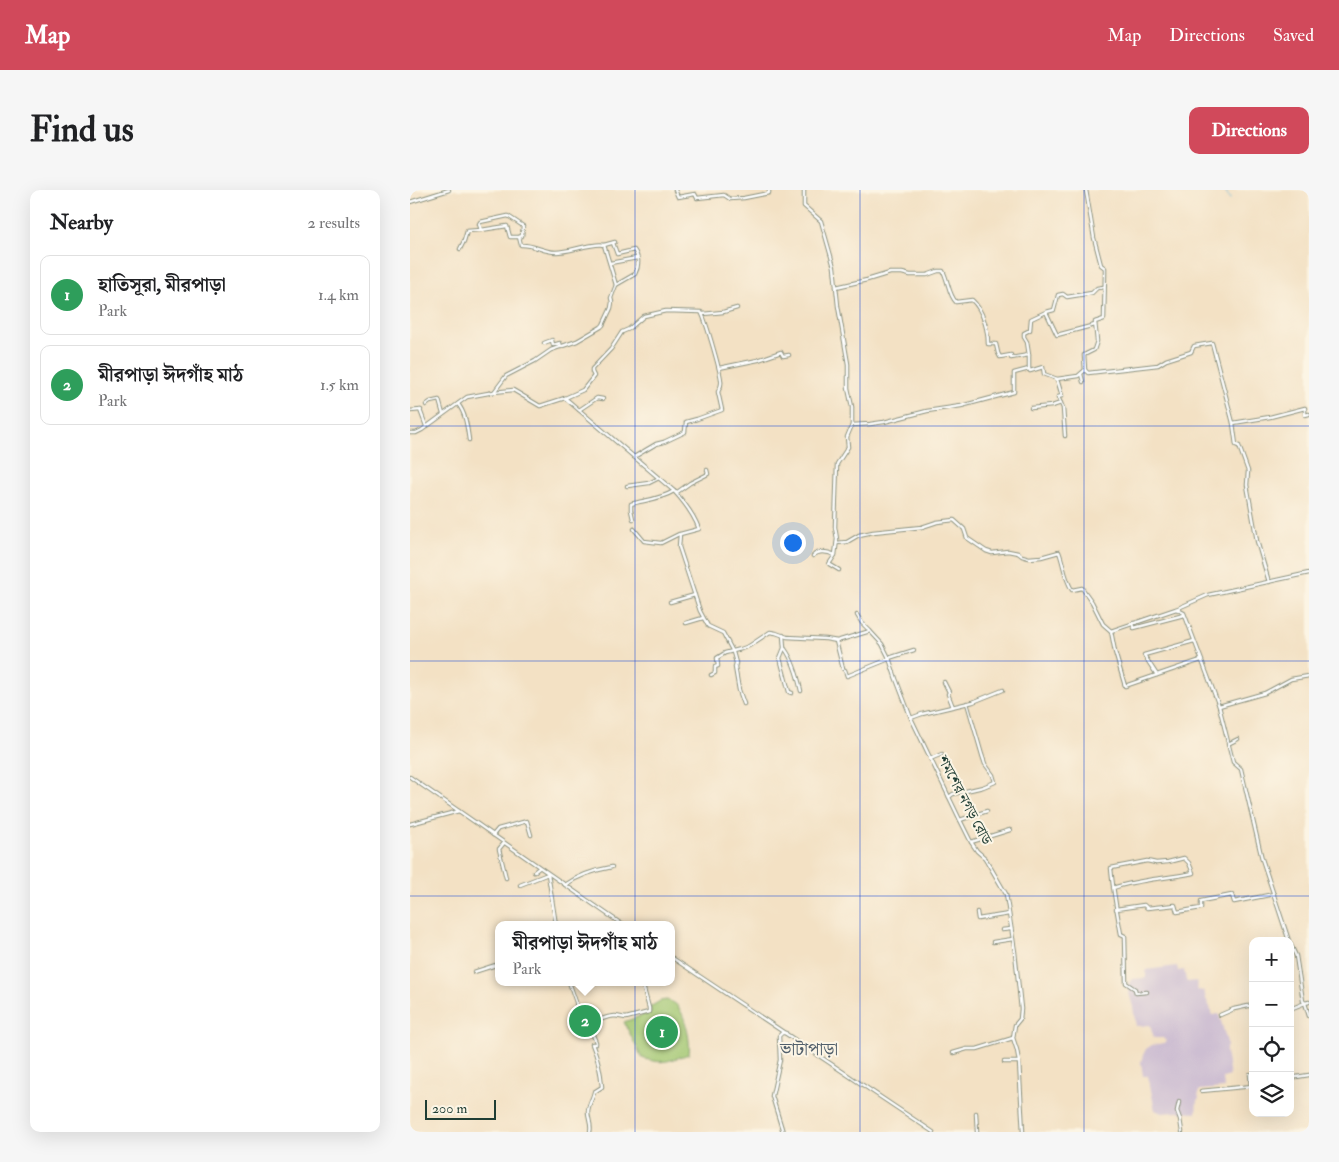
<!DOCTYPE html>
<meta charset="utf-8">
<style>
:root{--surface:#fff;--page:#f6f6f6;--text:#202124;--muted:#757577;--line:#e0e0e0;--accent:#d1495b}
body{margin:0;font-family:"IM FELL Double Pica","Noto Serif Bengali",serif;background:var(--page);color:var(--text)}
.controls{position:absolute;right:15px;bottom:15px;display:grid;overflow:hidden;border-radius:10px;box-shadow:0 5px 20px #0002}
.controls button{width:45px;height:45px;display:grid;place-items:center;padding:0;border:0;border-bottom:1px solid var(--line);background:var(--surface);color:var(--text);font:25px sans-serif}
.scale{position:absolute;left:15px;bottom:12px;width:71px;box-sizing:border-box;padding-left:5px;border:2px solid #1f3d34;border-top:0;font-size:14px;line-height:18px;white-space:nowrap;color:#1f3d34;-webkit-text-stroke:4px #fcf5e5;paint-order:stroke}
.you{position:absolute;left:382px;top:352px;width:18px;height:18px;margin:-12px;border:4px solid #fff;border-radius:50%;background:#1a73e8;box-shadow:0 0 0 8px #1a73e833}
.badge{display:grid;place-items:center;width:32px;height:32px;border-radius:50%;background:var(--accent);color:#fff;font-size:16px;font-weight:700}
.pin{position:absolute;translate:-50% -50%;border:2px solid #fff;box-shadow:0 1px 5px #0006}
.popup{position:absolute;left:85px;top:731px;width:180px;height:65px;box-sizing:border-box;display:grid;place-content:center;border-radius:10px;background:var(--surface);filter:drop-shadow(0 1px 4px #0005);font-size:16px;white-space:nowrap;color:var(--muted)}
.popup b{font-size:19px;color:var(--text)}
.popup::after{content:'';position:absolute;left:50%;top:100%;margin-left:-10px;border:10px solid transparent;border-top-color:var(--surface)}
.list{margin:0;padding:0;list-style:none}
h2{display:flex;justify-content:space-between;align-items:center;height:65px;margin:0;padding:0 20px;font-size:21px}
h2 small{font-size:16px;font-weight:400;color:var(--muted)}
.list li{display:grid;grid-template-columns:32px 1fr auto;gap:15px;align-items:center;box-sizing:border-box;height:80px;margin:0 10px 10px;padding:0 10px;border:1px solid var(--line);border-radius:10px}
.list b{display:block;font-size:19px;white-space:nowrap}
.list p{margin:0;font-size:16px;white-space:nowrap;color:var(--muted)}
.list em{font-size:16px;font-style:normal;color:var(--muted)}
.icon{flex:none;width:28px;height:28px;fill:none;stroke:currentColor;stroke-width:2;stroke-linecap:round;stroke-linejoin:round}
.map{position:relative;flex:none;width:899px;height:942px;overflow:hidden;border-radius:10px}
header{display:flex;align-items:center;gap:30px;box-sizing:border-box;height:70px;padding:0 25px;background:var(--accent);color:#fff}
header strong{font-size:24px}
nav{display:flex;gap:28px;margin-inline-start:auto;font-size:18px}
.intro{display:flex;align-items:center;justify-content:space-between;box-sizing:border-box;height:120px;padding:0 30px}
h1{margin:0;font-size:35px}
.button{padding:12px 22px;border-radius:10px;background:var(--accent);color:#fff;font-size:18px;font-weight:700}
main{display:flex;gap:30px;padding:0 30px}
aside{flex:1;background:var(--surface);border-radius:10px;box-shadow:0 5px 20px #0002}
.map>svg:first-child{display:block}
</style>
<header>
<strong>Map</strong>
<nav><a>Map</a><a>Directions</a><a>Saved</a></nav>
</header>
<div class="intro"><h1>Find us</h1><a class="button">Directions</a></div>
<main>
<aside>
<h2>Nearby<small>2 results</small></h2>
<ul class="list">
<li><span class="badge" style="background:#2e9e5b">1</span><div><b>হাতিসূরা, মীরপাড়া</b><p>Park</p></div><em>1.4 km</em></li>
<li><span class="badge" style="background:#2e9e5b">2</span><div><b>মীরপাড়া ঈদগাঁহ মাঠ</b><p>Park</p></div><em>1.5 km</em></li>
</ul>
</aside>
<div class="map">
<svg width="899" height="942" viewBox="0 0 899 942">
<rect width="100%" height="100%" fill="#fcf5e5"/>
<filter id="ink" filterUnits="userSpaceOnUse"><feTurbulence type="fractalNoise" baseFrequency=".02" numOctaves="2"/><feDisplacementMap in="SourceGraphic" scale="10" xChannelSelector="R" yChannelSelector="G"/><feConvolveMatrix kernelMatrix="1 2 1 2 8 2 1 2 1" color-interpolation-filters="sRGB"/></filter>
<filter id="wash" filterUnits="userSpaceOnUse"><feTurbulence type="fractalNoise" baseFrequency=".0096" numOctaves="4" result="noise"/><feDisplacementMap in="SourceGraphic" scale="20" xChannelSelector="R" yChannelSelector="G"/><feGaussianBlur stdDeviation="1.12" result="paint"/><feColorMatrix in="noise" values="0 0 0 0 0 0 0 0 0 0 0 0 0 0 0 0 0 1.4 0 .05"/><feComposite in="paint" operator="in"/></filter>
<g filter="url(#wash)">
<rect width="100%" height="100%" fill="#f3e1c4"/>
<!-- industrial -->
<path fill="#cdbed2" d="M767 776 768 781 774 780 776 790 777 792 787 791V800L794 801 796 809 800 817 802 825 809 824 818 856 816 857V862L820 886 813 888 814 898 790 900 788 903 789 909 787 910 786 923 767 922 752 923 745 920 738 886H733L731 872 733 865 736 859 742 855 754 853 756 851 755 849 754 848H744L740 835 726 836 723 817 717 796 722 789 736 788V780Z"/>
<!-- green -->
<path fill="#a0c670" stroke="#608252" d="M256 810C261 811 266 813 269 818 276 829 281 852 279 864 258 871 254 875 232 868L214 832 241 822 240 817 250 811Z"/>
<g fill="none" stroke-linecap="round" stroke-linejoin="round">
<!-- stream -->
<path stroke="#5cb4d9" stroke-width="1" d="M815 0 820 9"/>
</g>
</g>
<g filter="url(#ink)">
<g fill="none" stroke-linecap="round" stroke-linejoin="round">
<!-- minor casing -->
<g stroke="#898f7c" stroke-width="4.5">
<g id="minor">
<path d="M265 0 268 7 285 4 287 8 314 5 320 9 334 8 359 3V0"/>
<path d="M394 0V16L411 31 424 77 428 116 438 174V198L442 217V235L437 247 438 257 427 274 425 337 427 349 425 365C418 362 409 360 403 366"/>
<path d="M0 12 39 0"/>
<path d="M71 40 97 36 100 47H109"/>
<path d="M205 52 194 55 206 95"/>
<path d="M50 59 54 51 57 41 71 40 69 34 70 32 98 26 113 36 112 46 109 47 111 55C123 54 133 62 146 62 159 62 185 52 194 55"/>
<path d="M200 73 227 68"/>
<path d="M426 97 457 90 480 83H492L500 85H517L528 81H533C538 90 539 106 546 112L562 110C573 120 578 140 578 154H586L588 163 590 167 601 165V168L619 165V179L604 183V202L551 216 517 221 474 232 460 234 442 235"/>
<path d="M636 122 647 145 685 135"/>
<path d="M293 124 313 122 327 118"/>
<path d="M134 153 142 150 143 155 150 153 151 157"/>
<path d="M619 165 617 152 614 147V143L620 140 621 129 636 122 644 120 648 105 653 104 657 107 682 103 687 98 694 97"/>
<path d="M309 178 348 170 371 162 373 166 379 165"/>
<path d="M619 179 620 181 633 177 634 184 647 189"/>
<path d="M675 180 674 165 684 160 687 151 685 132 694 129 695 83V78L691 75 684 48 676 0"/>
<path d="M671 184 673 192"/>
<path d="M84 202 96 186 125 171 141 160 167 151 191 137 193 135 201 118 202 112 201 108 206 95 225 84C229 76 229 67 224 60L207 64 203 53"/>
<path d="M155 208 173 200 184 186 182 182V179L201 159 212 142 219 139 234 126 256 121 291 122C295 128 313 188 311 194 311 197 309 199 308 202L312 220 287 229 276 232 275 242 254 252 246 254 224 267"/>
<path d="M48 214C56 224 57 237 59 250"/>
<path d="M16 215 20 212 29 210 33 224"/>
<path d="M621 218 642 216 651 213"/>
<path d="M10 220 16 236"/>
<path d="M169 220 187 208 193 209"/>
<path d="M0 221 11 220"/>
<path d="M823 233 826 255 829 256 838 281 837 295 847 351 859 392"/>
<path d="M0 243H6L12 240 57 207 84 202 103 200 130 216 155 208 264 301C274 312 284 325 289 339L270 344 269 357 290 421 298 436 313 443 323 462 326 473 325 477 329 500 334 514"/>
<path d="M655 246 653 218 648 207 652 206 647 189 668 186 675 180 678 183 748 175 756 170 781 162 784 156 802 153 823 233 860 227 895 218V225L899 224"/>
<path d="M217 296 239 293 249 288"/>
<path d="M266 303 280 293 298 284 297 280"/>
<path d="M223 329 221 320V314C236 310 251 309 264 301"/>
<path d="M224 339 234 351 251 353 269 344"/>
<path d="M427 353 437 352 449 345 463 342 512 337 527 332 544 330 554 339 557 348 576 361 582 363 598 361 608 363 612 366 619 368 631 367 649 362C654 375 654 387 662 400L672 398 682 412 693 434 701 441 766 419 774 423 809 516 855 503 881 489 899 486"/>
<path d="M425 365 419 374 429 380"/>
<path d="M260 412 285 405"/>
<path d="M766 419 798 405 899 383"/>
<path d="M447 425 452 433 460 441"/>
<path d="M276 433 293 428"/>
<path d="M723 433 724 438 774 425"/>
<path d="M701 441 705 462 715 496 747 485"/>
<path d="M373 445 374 458 370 468 379 502 382 503"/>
<path d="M426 451 433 479 435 480 437 486 479 469"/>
<path d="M784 451 734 465 747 485 791 470"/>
<path d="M375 459C383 470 388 487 391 501"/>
<path d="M479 468 504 460"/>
<path d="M301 485 305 483V477L308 476 307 468 315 463 331 459 339 456 360 442 366 443 377 447 416 449 427 451 460 441 472 454 479 468 486 489 501 528 550 630 561 652 567 661 575 668 596 704 605 762 611 819 610 829 605 835 603 848 607 860 609 872 613 942"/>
<path d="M534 492 539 502 538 504 543 517"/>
<path d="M809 516 823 572 831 579 852 669 879 751"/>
<path d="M501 528 512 524 563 512 593 500"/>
<path d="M818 554 828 549"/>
<path d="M520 569 532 564"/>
<path d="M0 587 213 735"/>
<path d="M539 607 543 604 573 597 585 592 583 585 575 574 572 565 557 513"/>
<path d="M550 630 577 621"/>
<path d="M0 634 49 621"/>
<path d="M83 645 88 639 117 631 121 645"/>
<path d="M561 652 600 640"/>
<path d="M94 653 89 659 96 688"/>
<path d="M124 682 129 678"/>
<path d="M138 684 146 735"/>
<path d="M110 695 138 684"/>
<path d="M155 695C169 685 185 680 202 677"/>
<path d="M703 698C728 689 756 689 783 683L779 673 774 668 758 672 746 673 737 671 701 678C703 701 707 722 711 744L715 746 716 793 725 799 726 803 737 802"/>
<path d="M706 719 734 715 737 718 765 715 767 722 791 718V711L822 705 824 712 864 704"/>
<path d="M567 722 568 729 599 724"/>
<path d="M592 740 601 739"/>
<path d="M583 752 603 749"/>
<path d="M880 753 886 766 893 811 895 813 899 812"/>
<path d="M261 767 523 942"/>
<path d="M64 782 89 774"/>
<path d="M159 792 166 812 168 827 177 840 182 843 186 852V854H182C188 868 191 882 192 897L184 902C183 908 178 915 178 922 178 929 182 935 180 942"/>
<path d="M880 819 895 813 899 826"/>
<path d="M810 825 824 819 843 815"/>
<path d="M174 835 198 827 205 826 216 828 239 822V818L232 792"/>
<path d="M543 863 557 859H567L603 848"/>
<path d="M594 872H609"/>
<path d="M840 884 841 897"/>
<path d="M880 888 899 885"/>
<path d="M791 901 843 896"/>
<path d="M769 912 767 921 770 929 772 942"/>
<path d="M566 923 567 942"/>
<path d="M373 942 362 906 370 870 369 846 372 843H376"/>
</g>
</g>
<!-- minor -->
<use href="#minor" stroke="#fff" stroke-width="2.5"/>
</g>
</g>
<!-- grid -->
<path fill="none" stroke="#1d4ed8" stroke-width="1" stroke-opacity="0.55" d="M225 0V942M450 0V942M674 0V942M0 236H899M0 471H899M0 706H899"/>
<g text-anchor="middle" stroke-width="4" stroke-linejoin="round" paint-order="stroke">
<!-- street labels -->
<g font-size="15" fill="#1f3d34" stroke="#fcf5e5">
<text transform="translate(555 610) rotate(62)" y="5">শমশের নগড় রোড</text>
</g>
<!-- quarter labels -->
<g font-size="18" fill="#515f6b" stroke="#fcf5e5">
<text x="399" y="865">ভাটাপাড়া</text>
</g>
</g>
</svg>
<div class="controls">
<button>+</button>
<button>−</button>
<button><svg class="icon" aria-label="locate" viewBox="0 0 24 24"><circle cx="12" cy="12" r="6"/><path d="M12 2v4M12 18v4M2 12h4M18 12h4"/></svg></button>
<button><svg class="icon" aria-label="layers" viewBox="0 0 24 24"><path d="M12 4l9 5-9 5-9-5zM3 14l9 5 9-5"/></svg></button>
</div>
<div class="scale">200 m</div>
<div class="you"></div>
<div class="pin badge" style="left:252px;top:842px;background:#2e9e5b">1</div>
<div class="pin badge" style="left:175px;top:831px;background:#2e9e5b">2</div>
<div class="popup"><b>মীরপাড়া ঈদগাঁহ মাঠ</b>Park</div>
</div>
</main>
